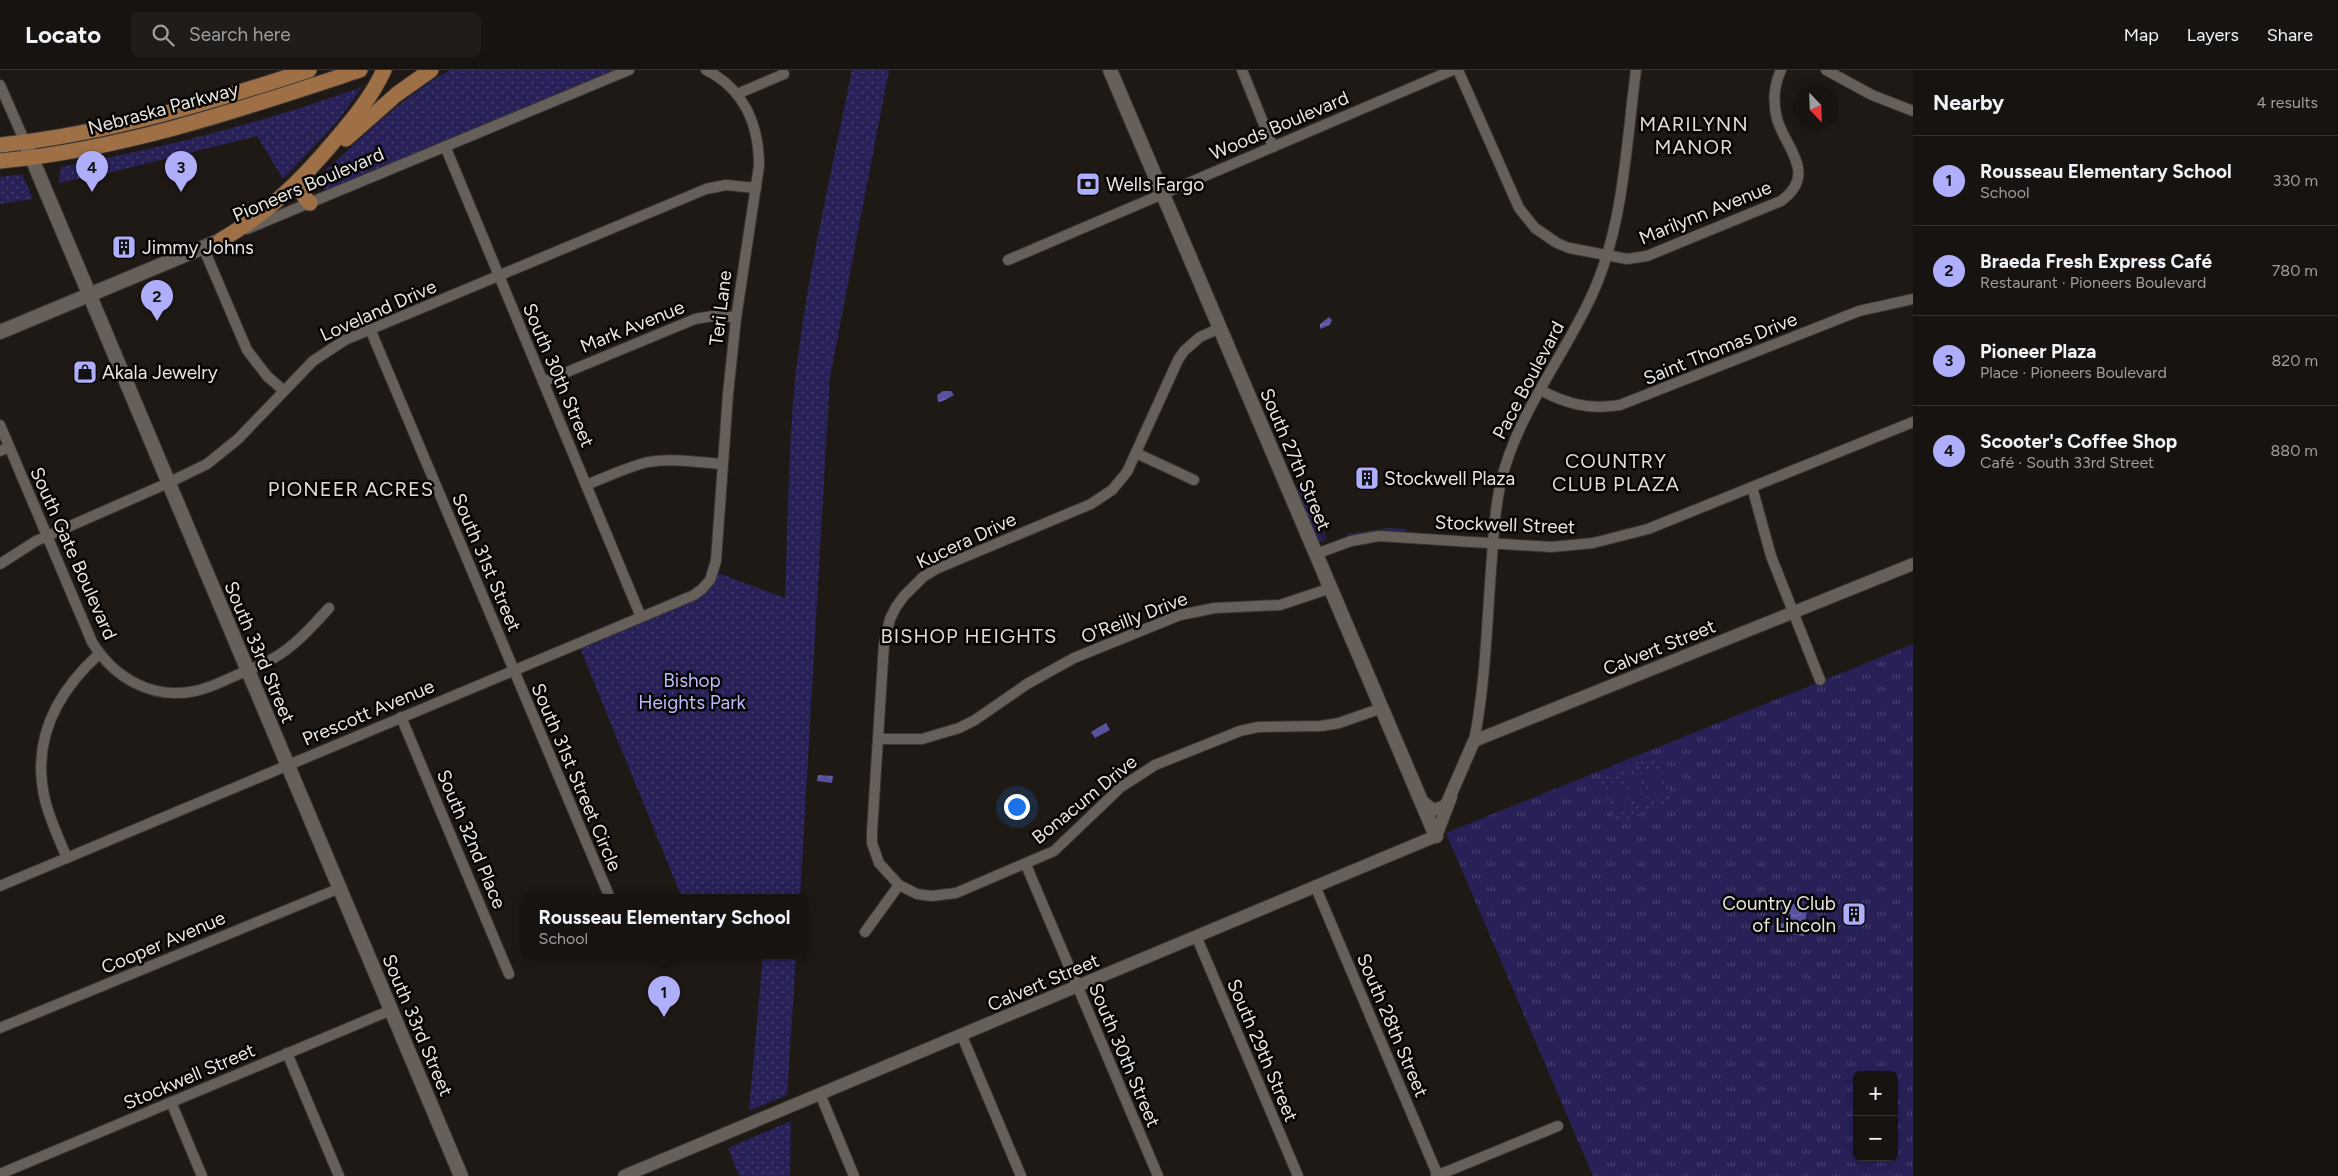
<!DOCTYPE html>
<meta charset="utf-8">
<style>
:root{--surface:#171310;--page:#201c19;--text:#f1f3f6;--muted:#9e9e9f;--line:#363230;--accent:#aeaefa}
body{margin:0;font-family:Figtree,sans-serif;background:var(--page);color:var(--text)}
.controls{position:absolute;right:15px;bottom:15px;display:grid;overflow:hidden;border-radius:8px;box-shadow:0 2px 8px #0003}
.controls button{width:45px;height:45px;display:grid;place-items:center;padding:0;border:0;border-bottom:1px solid var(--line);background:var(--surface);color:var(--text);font:25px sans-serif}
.compass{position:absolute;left:1793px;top:15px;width:45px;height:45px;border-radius:50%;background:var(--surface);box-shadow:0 2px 8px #0003;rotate:157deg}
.you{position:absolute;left:1016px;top:736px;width:18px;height:18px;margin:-12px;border:4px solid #fff;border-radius:50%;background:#1a73e8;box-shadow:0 0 0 8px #1a73e833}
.badge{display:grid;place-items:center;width:32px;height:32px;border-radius:50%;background:var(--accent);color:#111;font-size:16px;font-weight:700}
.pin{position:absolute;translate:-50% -41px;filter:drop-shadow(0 1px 2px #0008)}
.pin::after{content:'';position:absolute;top:26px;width:18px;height:15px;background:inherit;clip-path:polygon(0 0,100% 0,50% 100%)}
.popup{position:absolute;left:522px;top:824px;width:285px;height:65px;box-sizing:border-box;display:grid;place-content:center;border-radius:8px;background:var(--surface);filter:drop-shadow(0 1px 4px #0005);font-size:16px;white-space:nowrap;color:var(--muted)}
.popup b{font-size:19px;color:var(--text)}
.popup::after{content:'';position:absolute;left:50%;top:100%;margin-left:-10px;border:10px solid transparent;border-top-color:var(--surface)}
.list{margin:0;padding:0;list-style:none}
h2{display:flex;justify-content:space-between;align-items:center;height:65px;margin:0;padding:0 20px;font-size:21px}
h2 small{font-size:16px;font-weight:400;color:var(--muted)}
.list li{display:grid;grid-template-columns:32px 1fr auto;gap:15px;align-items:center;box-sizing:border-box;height:90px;padding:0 20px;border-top:1px solid var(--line)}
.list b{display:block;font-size:19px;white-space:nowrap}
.list p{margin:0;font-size:16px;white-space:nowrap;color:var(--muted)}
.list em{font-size:16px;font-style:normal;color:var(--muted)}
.icon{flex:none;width:28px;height:28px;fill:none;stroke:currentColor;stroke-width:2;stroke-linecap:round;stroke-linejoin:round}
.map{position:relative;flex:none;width:1913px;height:1106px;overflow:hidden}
header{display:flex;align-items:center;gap:30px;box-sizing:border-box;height:70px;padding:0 25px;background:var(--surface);border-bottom:1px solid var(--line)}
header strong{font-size:24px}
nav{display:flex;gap:28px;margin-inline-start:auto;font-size:18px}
.search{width:350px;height:45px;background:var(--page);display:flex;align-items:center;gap:12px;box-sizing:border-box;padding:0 18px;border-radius:8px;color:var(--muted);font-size:19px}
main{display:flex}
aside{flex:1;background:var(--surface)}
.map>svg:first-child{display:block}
</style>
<header>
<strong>Locato</strong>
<div class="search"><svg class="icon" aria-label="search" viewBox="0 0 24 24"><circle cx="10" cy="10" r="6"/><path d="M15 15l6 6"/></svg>Search here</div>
<nav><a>Map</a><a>Layers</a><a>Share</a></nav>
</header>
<main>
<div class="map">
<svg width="1913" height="1106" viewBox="0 0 1913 1106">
<defs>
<pattern id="grass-tufts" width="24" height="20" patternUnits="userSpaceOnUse" patternTransform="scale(1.25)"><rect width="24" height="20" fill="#272157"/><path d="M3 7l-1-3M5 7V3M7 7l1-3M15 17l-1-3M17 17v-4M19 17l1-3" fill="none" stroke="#46416f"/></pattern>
<pattern id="park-dots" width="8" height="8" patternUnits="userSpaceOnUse" patternTransform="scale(1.25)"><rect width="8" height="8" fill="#272157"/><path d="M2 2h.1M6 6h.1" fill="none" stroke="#46416f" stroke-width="1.8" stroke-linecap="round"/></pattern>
<pattern id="water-waves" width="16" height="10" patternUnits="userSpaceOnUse" patternTransform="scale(1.25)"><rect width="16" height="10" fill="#56529f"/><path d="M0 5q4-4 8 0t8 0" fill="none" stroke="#6e6bac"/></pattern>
</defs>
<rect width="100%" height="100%" fill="#1f1915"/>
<!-- grass -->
<g fill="url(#grass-tufts)" fill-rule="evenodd">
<path d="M1304 413 1327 470H1325L1301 414Z"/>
<path d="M1300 415 1324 471 1320 472 1316 469 1296 422Z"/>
<path d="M1389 458 1408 459 1405 462C1394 461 1350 468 1345 464Z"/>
<path d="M1913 574V1106H1593L1446 763ZM1857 1005H1894V1087H1857Z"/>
</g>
<!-- park -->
<g fill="url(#park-dots)">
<path d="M450 0H629L327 126 317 108C360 70 400 28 450 0Z"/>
<path d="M852 0H889L830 307 800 828H682L578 573 694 525 713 501 785 528C788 453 788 377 796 301 808 200 832 100 852 0Z"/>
<path d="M362 17 337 52 283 109 257 66 108 103 58 113 61 97C164 78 264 52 362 17Z"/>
<path d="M22 104 33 129 0 134V107Z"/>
<path d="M1656 687 1673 730 1617 753 1600 709Z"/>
<path d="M763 886H796L787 1025 749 1041Z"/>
<path d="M791 1051 790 1106H739L728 1078Z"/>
</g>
<!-- pitch -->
<g fill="#272157">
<path d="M1655 696 1666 724 1653 730 1642 701Z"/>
<path d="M1637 703 1649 731 1636 737 1624 708Z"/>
<path d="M1620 710 1632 738 1619 743 1607 715Z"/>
</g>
<!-- water -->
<g fill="url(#water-waves)">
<path d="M1329 247 1332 250 1330 255 1320 259V254Z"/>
<path d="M943 321H951L954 325 943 331 938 332 937 325Z"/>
<path d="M1106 653 1110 660 1095 668 1091 662Z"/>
<path d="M818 705 833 706 832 713 817 711Z"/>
<path d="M1784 833 1807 836 1804 866 1774 862 1775 853 1789 854 1791 844 1778 842 1776 839Z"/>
</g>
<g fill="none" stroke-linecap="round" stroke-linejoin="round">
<!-- minor casing -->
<g stroke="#3a3634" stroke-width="12">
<g id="minor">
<path d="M1242 0 1273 77"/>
<path d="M1458 0 1519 138 1535 158 1557 173 1569 178 1627 189 1647 186 1781 131C1818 104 1786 79 1777 49 1773 33 1774 15 1781 0"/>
<path d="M1826 0 1872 25 1913 41"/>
<path d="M0 15 25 72"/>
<path d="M737 24 784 4"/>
<path d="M445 76 641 547"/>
<path d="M247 159 629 0"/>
<path d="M203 177 247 280 267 306 283 320"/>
<path d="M1008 190 1453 0"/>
<path d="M1220 258 1200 267 1184 281 1178 290 1127 402 1112 420 1091 434 936 499 923 507 904 526 896 537 890 549 884 574 872 762V773L879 793 899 815 917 824 931 826 956 823 1054 781 1121 717 1155 695 1240 661 1258 657 1321 656 1339 653 1382 638"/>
<path d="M370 259 610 828"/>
<path d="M543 312 695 249 719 245 736 248"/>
<path d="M1540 320C1567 334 1589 340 1620 335L1859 241 1913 229"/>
<path d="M0 355 92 572C114 608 152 630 195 621 210 618 223 611 237 605 256 597 276 589 291 576 305 565 317 551 329 538"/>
<path d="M0 381 9 377"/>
<path d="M1136 383 1194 410"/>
<path d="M586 415C607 407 627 397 648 392 672 388 698 392 722 394"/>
<path d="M1752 417 1771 486 1820 610"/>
<path d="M1316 484 1351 471 1379 466 1551 477 1593 473 1648 459 1913 352"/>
<path d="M0 494 36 471 168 413 207 394 238 369 313 291 345 270 706 119 726 115 756 118"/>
<path d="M401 647 509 904"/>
<path d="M878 669H922L959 658 975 650 1027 614 1074 588 1180 545 1215 538 1280 535 1331 518"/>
<path d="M1474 671C1486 612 1487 547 1492 487 1494 456 1496 426 1505 397 1524 335 1565 284 1592 225 1624 155 1626 75 1636 0"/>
<path d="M67 788C59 769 50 750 45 730 31 671 56 623 99 584"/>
<path d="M1026 795 1158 1106"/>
<path d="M0 816 694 525 702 519 710 510 716 491 728 324 736 248 759 96C759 55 744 19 706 0"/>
<path d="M1316 818 1438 1106"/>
<path d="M865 862 899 815"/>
<path d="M1197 868 1298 1106"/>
<path d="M0 958 340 818"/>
<path d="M962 966 1021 1106"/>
<path d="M287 983 339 1106"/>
<path d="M820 1024 854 1106"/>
<path d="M171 1032 202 1106"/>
<path d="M0 1104 391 940"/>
<path d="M1436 1106 1558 1056"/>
</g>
</g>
<!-- tertiary casing -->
<g stroke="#3a3634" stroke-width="14">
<g id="tertiary">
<path d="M1421 730 1433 740 1443 737 1447 733 1474 671 1913 494"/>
<path d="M624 1106 1436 766 1451 727"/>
</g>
</g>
<!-- secondary casing -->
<g stroke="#3a3634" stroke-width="16">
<g id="secondary">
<path d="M1110 0 1436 766"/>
<path d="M25 72 461 1106"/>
<path d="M0 262 221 170"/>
</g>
</g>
<!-- primary casing -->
<g stroke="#3a3634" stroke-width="17">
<g id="primary">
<path d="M346 69 397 24 431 0"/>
<path d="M0 75C106 64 208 33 309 0"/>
<path d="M0 91C125 79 242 39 360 0"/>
<path d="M302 109C299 119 302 126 310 133"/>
<path d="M221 170C267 144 302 110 336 69 354 48 372 26 384 0"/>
</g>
</g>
<!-- minor -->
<use href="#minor" stroke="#67605a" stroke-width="10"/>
<!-- tertiary -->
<use href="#tertiary" stroke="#67605a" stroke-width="12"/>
<!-- secondary -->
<use href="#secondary" stroke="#67605a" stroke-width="14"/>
<!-- primary -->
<use href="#primary" stroke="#9f7045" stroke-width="15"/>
</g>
<!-- icons -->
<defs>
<g id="bank-square" transform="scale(1.25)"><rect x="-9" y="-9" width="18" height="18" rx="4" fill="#aeaefa" stroke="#070504"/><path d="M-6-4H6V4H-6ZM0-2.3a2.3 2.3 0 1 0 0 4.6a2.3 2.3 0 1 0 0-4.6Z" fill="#111"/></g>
<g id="building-square" transform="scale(1.25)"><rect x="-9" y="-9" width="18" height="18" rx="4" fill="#aeaefa" stroke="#070504"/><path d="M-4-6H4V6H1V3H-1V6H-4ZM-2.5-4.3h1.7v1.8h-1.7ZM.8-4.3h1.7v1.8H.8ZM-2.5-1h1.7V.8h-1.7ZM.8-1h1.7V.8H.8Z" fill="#111"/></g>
<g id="shop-square" transform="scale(1.25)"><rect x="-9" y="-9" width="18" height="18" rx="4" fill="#aeaefa" stroke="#070504"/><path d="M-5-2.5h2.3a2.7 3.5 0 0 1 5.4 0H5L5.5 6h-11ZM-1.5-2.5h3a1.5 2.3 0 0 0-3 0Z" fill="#111"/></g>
</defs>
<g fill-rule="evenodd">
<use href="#bank-square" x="1088" y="114"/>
<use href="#building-square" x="124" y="177"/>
<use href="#shop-square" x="85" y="302"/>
<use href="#building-square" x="1367" y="408"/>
<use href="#building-square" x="1854" y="844"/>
</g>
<g text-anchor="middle" stroke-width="5" stroke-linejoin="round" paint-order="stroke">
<!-- street labels -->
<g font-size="19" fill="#e8e4e1" stroke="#070504">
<text transform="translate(163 38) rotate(-15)" y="7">Nebraska Parkway</text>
<text transform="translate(1279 55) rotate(-23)" y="7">Woods Boulevard</text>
<text transform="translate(308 114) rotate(-23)" y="7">Pioneers Boulevard</text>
<text transform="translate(1705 142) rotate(-22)" y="7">Marilynn Avenue</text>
<text transform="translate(720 238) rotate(-83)" y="7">Teri Lane</text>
<text transform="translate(378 240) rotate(-24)" y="7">Loveland Drive</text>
<text transform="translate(632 256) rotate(-22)" y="7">Mark Avenue</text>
<text transform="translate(1720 278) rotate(-22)" y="7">Saint Thomas Drive</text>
<text transform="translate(559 305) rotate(67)" y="7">South 30th Street</text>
<text transform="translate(1528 310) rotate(-62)" y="7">Pace Boulevard</text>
<text transform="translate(1296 389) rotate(67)" y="7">South 27th Street</text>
<text transform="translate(1505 454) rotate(2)" y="7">Stockwell Street</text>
<text transform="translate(966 470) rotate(-25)" y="7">Kucera Drive</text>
<text transform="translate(74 483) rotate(66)" y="7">South Gate Boulevard</text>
<text transform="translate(487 492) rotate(67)" y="7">South 31st Street</text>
<text transform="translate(1134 547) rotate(-21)" y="7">O'Reilly Drive</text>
<text transform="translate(1659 577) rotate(-22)" y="7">Calvert Street</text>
<text transform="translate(260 582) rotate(67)" y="7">South 33rd Street</text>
<text transform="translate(368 642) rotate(-23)" y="7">Prescott Avenue</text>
<text transform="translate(577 707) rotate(67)" y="7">South 31st Street Circle</text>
<text transform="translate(1084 729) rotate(-39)" y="7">Bonacum Drive</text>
<text transform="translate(472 769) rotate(67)" y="7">South 32nd Place</text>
<text transform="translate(163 872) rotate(-23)" y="7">Cooper Avenue</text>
<text transform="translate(1043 912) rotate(-23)" y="7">Calvert Street</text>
<text transform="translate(418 955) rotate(67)" y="7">South 33rd Street</text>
<text transform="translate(1393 955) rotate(67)" y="7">South 28th Street</text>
<text transform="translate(1263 980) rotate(67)" y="7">South 29th Street</text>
<text transform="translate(1125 985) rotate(67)" y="7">South 30th Street</text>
<text transform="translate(189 1006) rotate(-23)" y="7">Stockwell Street</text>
</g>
<!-- poi labels -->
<g font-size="19" fill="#e8e4e1" stroke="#070504" text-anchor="start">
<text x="1106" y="121">Wells Fargo</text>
<text x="142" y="184">Jimmy Johns</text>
<text x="102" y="309">Akala Jewelry</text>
<text x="1384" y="415">Stockwell Plaza</text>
<text x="1836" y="840" text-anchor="end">Country Club<tspan x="1836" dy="22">of Lincoln</tspan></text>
</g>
<!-- park labels -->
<g font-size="19" fill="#babbfb" stroke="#070504">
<text x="692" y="617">Bishop<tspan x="692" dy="22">Heights Park</tspan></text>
</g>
<!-- neighbourhood labels -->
<g font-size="20" letter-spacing="1" fill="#e2dad4" stroke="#070504">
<text x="1694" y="61">MARILYNN<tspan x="1694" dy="23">MANOR</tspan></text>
<text x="1616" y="398">COUNTRY<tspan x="1616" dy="23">CLUB PLAZA</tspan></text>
<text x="351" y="426">PIONEER ACRES</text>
<text x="969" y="573">BISHOP HEIGHTS</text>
</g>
</g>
</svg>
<div class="controls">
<button>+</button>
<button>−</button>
</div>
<svg class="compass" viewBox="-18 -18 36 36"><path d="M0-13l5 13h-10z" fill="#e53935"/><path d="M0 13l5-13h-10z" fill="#9e9e9f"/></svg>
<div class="you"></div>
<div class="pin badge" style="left:664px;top:947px">1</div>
<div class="popup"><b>Rousseau Elementary School</b>School</div>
<div class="pin badge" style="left:157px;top:251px">2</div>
<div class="pin badge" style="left:181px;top:122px">3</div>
<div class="pin badge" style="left:92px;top:122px">4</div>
</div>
<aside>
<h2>Nearby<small>4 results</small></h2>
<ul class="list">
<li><span class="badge">1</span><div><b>Rousseau Elementary School</b><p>School</p></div><em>330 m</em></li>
<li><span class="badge">2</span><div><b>Braeda Fresh Express Café</b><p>Restaurant · Pioneers Boulevard</p></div><em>780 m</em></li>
<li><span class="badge">3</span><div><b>Pioneer Plaza</b><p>Place · Pioneers Boulevard</p></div><em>820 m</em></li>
<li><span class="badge">4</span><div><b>Scooter's Coffee Shop</b><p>Café · South 33rd Street</p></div><em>880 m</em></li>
</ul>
</aside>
</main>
